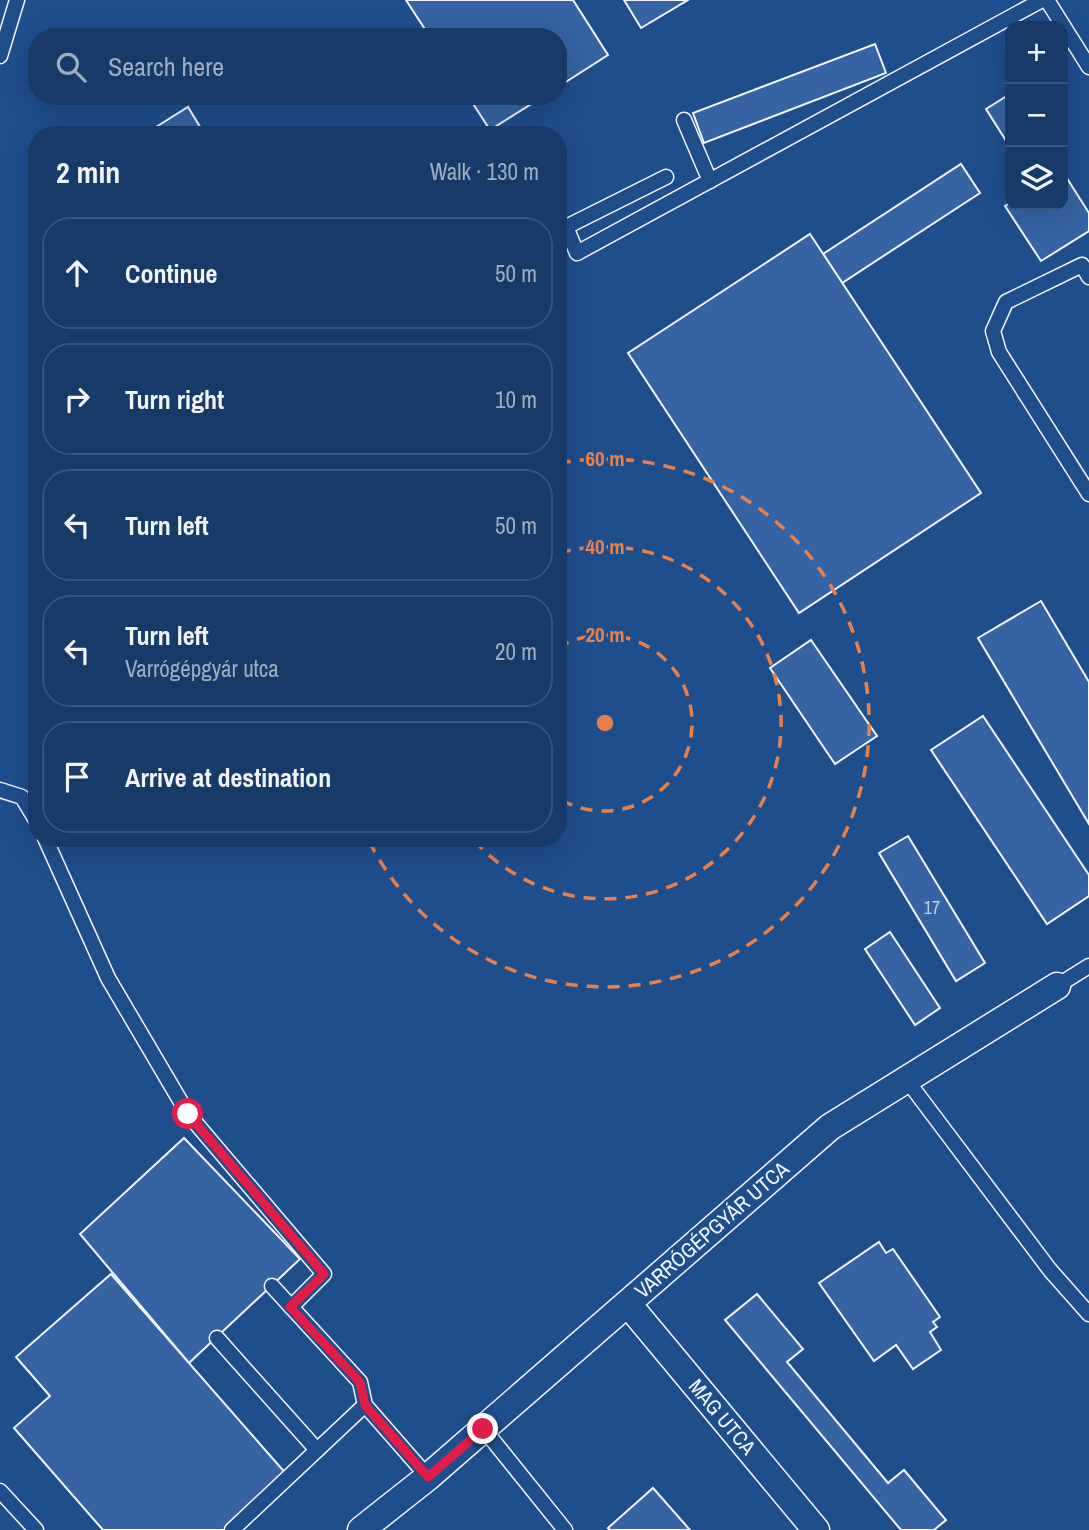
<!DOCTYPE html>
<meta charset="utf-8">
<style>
:root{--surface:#173a69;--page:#20416f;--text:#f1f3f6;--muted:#9eadc0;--line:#36547d}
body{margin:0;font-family:"Archivo Narrow",sans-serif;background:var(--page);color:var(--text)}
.controls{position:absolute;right:21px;top:21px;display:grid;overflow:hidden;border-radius:14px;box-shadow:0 7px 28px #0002}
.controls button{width:63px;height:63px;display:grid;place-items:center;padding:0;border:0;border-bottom:2px solid var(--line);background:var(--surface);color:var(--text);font:35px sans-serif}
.stop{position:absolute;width:21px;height:21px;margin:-16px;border:5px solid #e11d48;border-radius:50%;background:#fff}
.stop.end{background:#e11d48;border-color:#fff;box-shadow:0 2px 7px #0008}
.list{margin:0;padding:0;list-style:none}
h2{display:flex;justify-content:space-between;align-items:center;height:91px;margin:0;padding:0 28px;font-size:30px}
h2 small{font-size:23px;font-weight:400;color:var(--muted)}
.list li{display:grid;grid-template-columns:46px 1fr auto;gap:21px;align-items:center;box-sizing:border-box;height:112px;margin:0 14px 14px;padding:0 14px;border:2px solid var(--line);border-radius:28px}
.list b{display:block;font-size:26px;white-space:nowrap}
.list p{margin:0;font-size:23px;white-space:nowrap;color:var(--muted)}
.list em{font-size:23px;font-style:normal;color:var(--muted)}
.icon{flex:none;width:38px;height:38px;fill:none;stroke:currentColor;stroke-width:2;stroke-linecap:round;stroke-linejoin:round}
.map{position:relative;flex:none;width:1089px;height:1530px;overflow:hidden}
.search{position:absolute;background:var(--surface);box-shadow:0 7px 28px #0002;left:28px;top:28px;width:539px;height:77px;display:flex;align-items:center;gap:18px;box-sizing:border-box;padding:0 24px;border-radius:28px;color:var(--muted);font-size:26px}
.panel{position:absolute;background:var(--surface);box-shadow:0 7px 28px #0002;left:28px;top:126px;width:539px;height:721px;border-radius:28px}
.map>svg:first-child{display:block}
</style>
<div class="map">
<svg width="1089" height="1530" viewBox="0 0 1089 1530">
<rect width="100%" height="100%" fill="#1f4e8c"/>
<!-- building -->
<g fill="#3563a3" stroke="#f2f6ff" stroke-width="2">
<path d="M406 0H573L608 55 558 87V37H430Z"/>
<path d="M624 0H688L641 28Z"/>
<path d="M875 44 886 73 704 143 693 113Z"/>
<path d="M1010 94V147L986 109Z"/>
<path d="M468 96H544L490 130Z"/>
<path d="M188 107 205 135H161L156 127Z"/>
<path d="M961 164 980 193 842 283 823 254Z"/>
<path d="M1063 172 1089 213V231L1041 261 1005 206 1010 203V205H1063Z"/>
<path d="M810 234 981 493 799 613 628 353Z"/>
<path d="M1041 601 1089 682V824L978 638Z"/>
<path d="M811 640 877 736 835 764 770 668Z"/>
<path d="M983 716 1089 875V896L1047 924 931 750Z"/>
<path d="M908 836 985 963 956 981 879 853Z"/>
<path d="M890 932 940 1008 915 1025 865 949Z"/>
<path d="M184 1138 300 1259 189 1363 80 1234Z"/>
<path d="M879 1242 886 1253 893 1249 940 1317 933 1322 937 1327 930 1332 941 1350 913 1369 896 1345 874 1361 819 1283Z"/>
<path d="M111 1274 288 1476 226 1530H103L14 1428 50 1396 16 1357Z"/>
<path d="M757 1294 803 1349 787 1362 888 1483 904 1470 946 1520 934 1530H901L725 1320Z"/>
<path d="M653 1488 690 1530H610L608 1528Z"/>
</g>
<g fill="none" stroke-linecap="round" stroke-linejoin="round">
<!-- lane casing -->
<g stroke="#f2f6ff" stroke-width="17">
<g id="lane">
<path d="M1047 0 1089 67"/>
<path d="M0 56 17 0"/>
<path d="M684 120 710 181"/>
<path d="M666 177 566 227 577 253 1042 0"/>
<path d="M1089 277 1082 265 1006 302 993 331 999 352 1089 494"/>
<path d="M0 790 22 797 37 822"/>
<path d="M45 838 108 978 188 1114 324 1274 291 1307"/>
<path d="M1057 986 1089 966"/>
<path d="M906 1079 1050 1270 1089 1314"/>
<path d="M272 1286 360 1382 365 1405"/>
<path d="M217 1338 317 1450"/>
<path d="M483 1428 565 1530"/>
<path d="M0 1491 36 1530"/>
<path d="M232 1530 365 1405 428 1477"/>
</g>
</g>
<!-- street casing -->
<g stroke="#f2f6ff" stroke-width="29">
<g id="street">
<path d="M628 1304 816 1530"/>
<path d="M361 1530 428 1477 830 1127 1057 986"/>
</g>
</g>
<!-- lane -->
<use href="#lane" stroke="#1f4e8c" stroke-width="14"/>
<!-- street -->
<use href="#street" stroke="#1f4e8c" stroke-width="26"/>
</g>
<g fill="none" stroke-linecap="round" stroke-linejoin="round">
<!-- route -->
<path stroke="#e11d48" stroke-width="9" d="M188 1114 324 1274 290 1307 360 1382 365 1405 428 1477 483 1429"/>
</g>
<!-- distance rings -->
<g fill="none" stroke="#ea8049" stroke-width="3.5" stroke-dasharray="12 9">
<path d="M558 648A88 88 0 1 1 558 798"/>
<path d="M559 553A176 176 0 1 1 472 838"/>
<path d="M559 463A264 264 0 1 1 368 839"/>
</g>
<g text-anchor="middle" stroke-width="5" stroke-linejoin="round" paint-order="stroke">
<!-- number labels -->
<g font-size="18" fill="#c3d1e8">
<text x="932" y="914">17</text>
</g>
<!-- street labels -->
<g font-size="21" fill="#f2f6ff" stroke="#1f4e8c">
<text transform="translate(712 1230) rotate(-41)" y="7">VARRÓGÉPGYÁR UTCA</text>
<text transform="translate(722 1417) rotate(50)" y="7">MAG UTCA</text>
</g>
</g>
<circle cx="605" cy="723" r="10" fill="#ea8049" stroke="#1f4e8c" stroke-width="3.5"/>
<g font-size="21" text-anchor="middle" font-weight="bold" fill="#ea8049" stroke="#1f4e8c" stroke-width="5" stroke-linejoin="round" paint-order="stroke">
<text x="605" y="466">60 m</text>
<text x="605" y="554">40 m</text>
<text x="605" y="642">20 m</text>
</g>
</svg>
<div class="controls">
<button>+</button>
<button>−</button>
<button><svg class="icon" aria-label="layers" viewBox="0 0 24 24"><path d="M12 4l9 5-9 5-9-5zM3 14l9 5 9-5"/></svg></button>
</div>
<div class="stop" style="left:188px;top:1114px"></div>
<div class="stop end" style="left:483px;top:1429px"></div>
<div class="search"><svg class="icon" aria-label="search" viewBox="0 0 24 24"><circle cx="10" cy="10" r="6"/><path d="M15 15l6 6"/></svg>Search here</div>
<section class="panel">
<h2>2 min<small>Walk · 130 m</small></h2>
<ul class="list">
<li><svg class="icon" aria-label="ahead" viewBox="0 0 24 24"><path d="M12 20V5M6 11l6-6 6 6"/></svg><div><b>Continue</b></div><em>50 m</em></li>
<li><svg class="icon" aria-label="right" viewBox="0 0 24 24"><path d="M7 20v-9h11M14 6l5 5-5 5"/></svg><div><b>Turn right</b></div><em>10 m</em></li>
<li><svg class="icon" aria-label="left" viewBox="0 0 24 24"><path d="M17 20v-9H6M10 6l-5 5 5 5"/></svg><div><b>Turn left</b></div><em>50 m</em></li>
<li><svg class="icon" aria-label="left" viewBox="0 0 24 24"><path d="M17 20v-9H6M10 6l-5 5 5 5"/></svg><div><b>Turn left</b><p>Varrógépgyár utca</p></div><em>20 m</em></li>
<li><svg class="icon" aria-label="arrive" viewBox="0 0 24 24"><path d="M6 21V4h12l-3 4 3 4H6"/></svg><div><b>Arrive at destination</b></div></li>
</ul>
</section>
</div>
